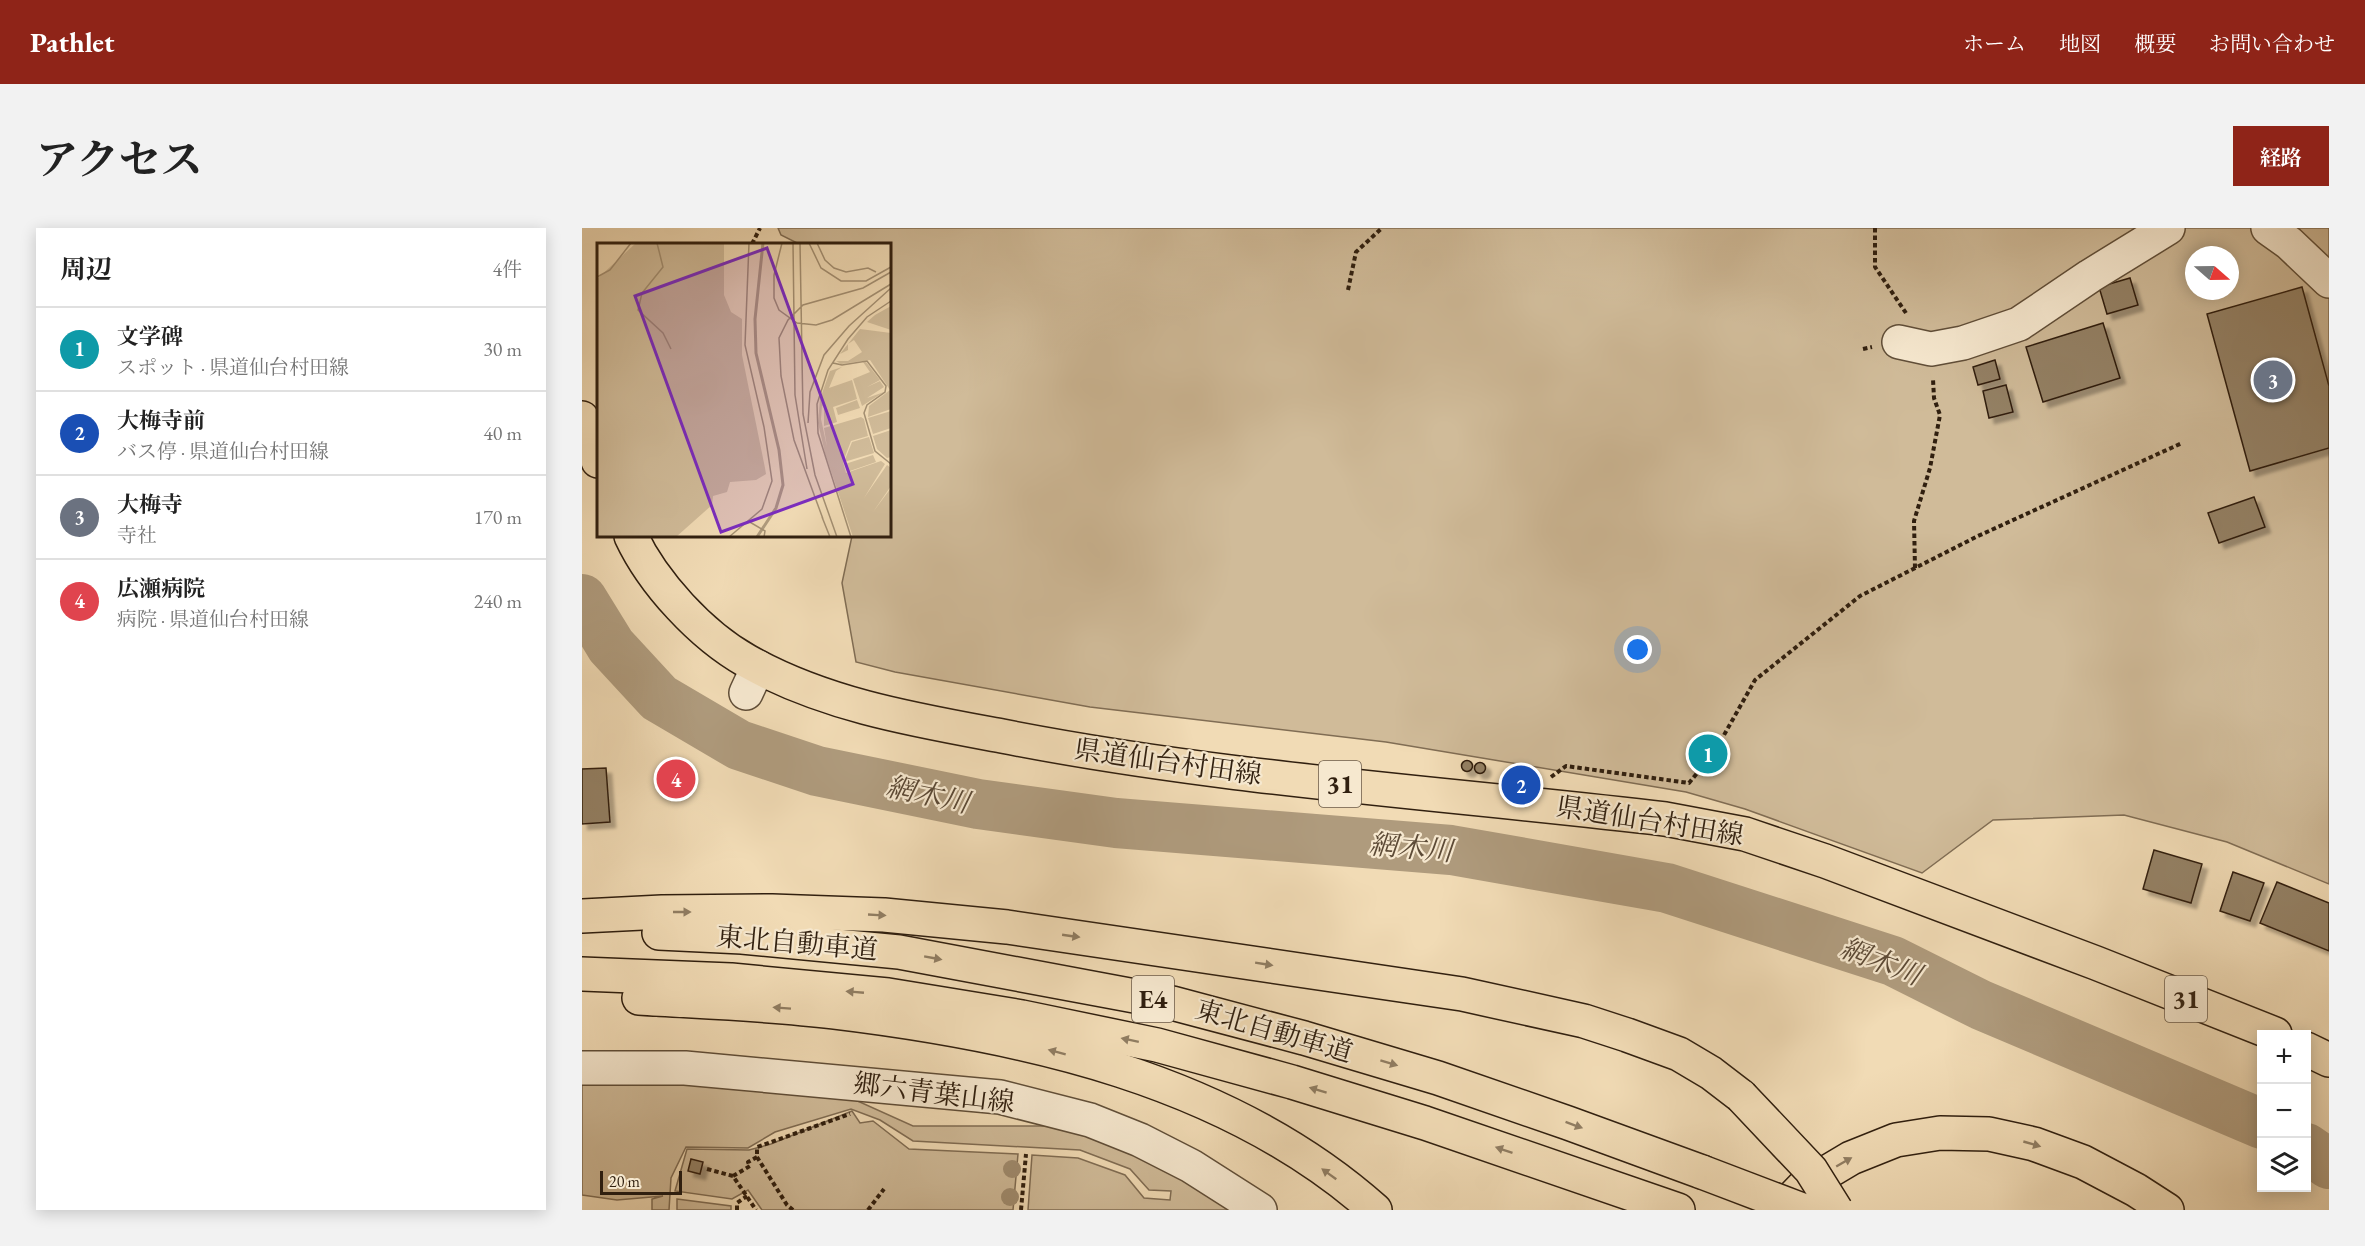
<!DOCTYPE html>
<html lang="ja">
<meta charset="utf-8">
<style>
:root{--surface:#fff;--page:#f2f2f2;--text:#222;--muted:#767676;--line:#e0e0e0;--accent:#8f2418}
body{margin:0;font-family:"EB Garamond","Noto Serif JP",serif;background:var(--page);color:var(--text)}
.controls{position:absolute;right:18px;bottom:18px;display:grid;overflow:hidden;border-radius:0px;box-shadow:0 3px 15px #0003}
.controls button{width:54px;height:54px;display:grid;place-items:center;padding:0;border:0;border-bottom:2px solid var(--line);background:var(--surface);color:var(--text);font:30px sans-serif}
.compass{position:absolute;left:1603px;top:18px;width:54px;height:54px;border-radius:50%;background:var(--surface);box-shadow:0 3px 15px #0003;rotate:110deg}
.scale{position:absolute;left:18px;bottom:15px;width:82px;box-sizing:border-box;padding-left:6px;border:3px solid #301f0f;border-top:0;font-size:16px;line-height:21px;white-space:nowrap;color:#301f0f;-webkit-text-stroke:4px #f6e8cf;paint-order:stroke}
.you{position:absolute;left:1056px;top:422px;width:21px;height:21px;margin:-15px;border:4px solid #fff;border-radius:50%;background:#1a73e8;box-shadow:0 0 0 9px #1a73e833}
.badge{display:grid;place-items:center;width:39px;height:39px;border-radius:50%;background:var(--accent);color:#fff;font-size:20px;font-weight:700}
.pin{position:absolute;translate:-50% -50%;border:3px solid #fff;box-shadow:0 2px 6px #0006}
.list{margin:0;padding:0;list-style:none}
h2{display:flex;justify-content:space-between;align-items:center;height:78px;margin:0;padding:0 24px;font-size:26px}
h2 small{font-size:20px;font-weight:400;color:var(--muted)}
.list li{display:grid;grid-template-columns:39px 1fr auto;gap:18px;align-items:center;box-sizing:border-box;height:84px;padding:0 24px;border-top:2px solid var(--line)}
.list b{display:block;font-size:22px;white-space:nowrap}
.list p{margin:0;font-size:20px;white-space:nowrap;color:var(--muted)}
.list em{font-size:20px;font-style:normal;color:var(--muted)}
.icon{flex:none;width:33px;height:33px;fill:none;stroke:currentColor;stroke-width:2;stroke-linecap:round;stroke-linejoin:round}
.map{position:relative;flex:none;width:1747px;height:982px;overflow:hidden;border-radius:0px}
header{display:flex;align-items:center;gap:36px;box-sizing:border-box;height:84px;padding:0 30px;background:var(--accent);color:#fff}
header strong{font-size:28px}
nav{display:flex;gap:33px;margin-inline-start:auto;font-size:21px}
.intro{display:flex;align-items:center;justify-content:space-between;box-sizing:border-box;height:144px;padding:0 36px}
h1{margin:0;font-size:42px}
.button{padding:15px 27px;border-radius:0px;background:var(--accent);color:#fff;font-size:21px;font-weight:700}
main{display:flex;gap:36px;padding:0 36px}
aside{flex:1;background:var(--surface);border-radius:0px;box-shadow:0 3px 15px #0003}
.map>svg:first-child{display:block}
</style>
<header>
<strong>Pathlet</strong>
<nav><a>ホーム</a><a>地図</a><a>概要</a><a>お問い合わせ</a></nav>
</header>
<div class="intro"><h1>アクセス</h1><a class="button">経路</a></div>
<main>
<aside>
<h2>周辺<small>4件</small></h2>
<ul class="list">
<li><span class="badge" style="background:#0f9aa8">1</span><div><b>文学碑</b><p>スポット · 県道仙台村田線</p></div><em>30 m</em></li>
<li><span class="badge" style="background:#1a4fb4">2</span><div><b>大梅寺前</b><p>バス停 · 県道仙台村田線</p></div><em>40 m</em></li>
<li><span class="badge" style="background:#6b7280">3</span><div><b>大梅寺</b><p>寺社</p></div><em>170 m</em></li>
<li><span class="badge" style="background:#e0444e">4</span><div><b>広瀬病院</b><p>病院 · 県道仙台村田線</p></div><em>240 m</em></li>
</ul>
</aside>
<div class="map">
<svg width="1747" height="982" viewBox="0 0 1747 982">
<defs>
<filter id="shadow"><feDropShadow dx="5.5" dy="5.5" stdDeviation="1.5" flood-color="#0004"/></filter>
</defs>
<rect width="100%" height="100%" fill="#f1dbb5"/>
<filter id="stains"><feTurbulence type="fractalNoise" baseFrequency=".00333" numOctaves="4"/><feColorMatrix values="0 0 0 0 .2 0 0 0 0 .09 0 0 0 0 .02 0 0 0 .5 -.17"/></filter>
<radialGradient id="worn" r=".72"><stop offset=".6" stop-color="#630" stop-opacity="0"/><stop offset="1" stop-color="#630" stop-opacity=".3"/></radialGradient>
<!-- green -->
<g fill="#d0bb99" stroke="#806d54" stroke-width="1.5" fill-rule="evenodd">
<path d="M196 0H1747V656L1645 614 1542 587 1411 592 1340 645 1163 581 1104 564 804 514 508 479 313 444 274 434 260 355 270 308H308V16H217L199 7ZM1612 27H1648V63H1612Z"/>
<path d="M74 853 269 870 331 898H484L554 924 656 982H446L450 927 496 930 543 947 562 970 588 972 589 963 567 962 548 941 498 922 331 913 298 892 269 881 193 904 166 920 104 919 89 950 87 982H70V971L81 968 35 972 0 967V854Z"/>
<path d="M270 883 278 895 291 893 327 921 436 926 431 982H180L166 962 150 971 93 963 105 921 167 922 189 916Z"/>
<path d="M95 971 149 978V982H95Z"/>
</g>
<g fill="none" stroke-linecap="round" stroke-linejoin="round">
<!-- river -->
<g stroke="#af9b7d" stroke-width="50">
<path d="M0 371 29 418 77 470 157 517 235 543 396 576 534 595 869 622 1085 660 1311 733 1399 777 1680 896"/>
<path d="M1724 920 1747 936"/>
</g>
</g>
<!-- building -->
<g fill="#948165" stroke="#301f0f" stroke-width="1.5" filter="url(#shadow)">
<path d="M1548 50 1556 77 1525 86 1517 59Z"/>
<path d="M1720 59 1747 158V220L1668 243 1625 86Z"/>
<path d="M1521 95 1538 150 1461 174 1444 119Z"/>
<path d="M1413 132 1418 151 1396 157 1391 139Z"/>
<path d="M1424 157 1431 184 1407 190 1401 163Z"/>
<path d="M1672 269 1683 299 1637 315 1626 285Z"/>
<circle cx="885" cy="538" r="5.5"/>
<circle cx="898" cy="540" r="5.5"/>
<path d="M24 540 28 594 0 596V541Z"/>
<path d="M1572 622 1620 636 1609 675 1561 661Z"/>
<path d="M1651 644 1682 655 1668 693 1638 683Z"/>
<path d="M1695 654 1747 675V723L1678 695Z"/>
<path d="M109 931 121 934 118 946 106 943Z"/>
</g>
<g fill="none" stroke-linecap="round" stroke-linejoin="round">
<!-- minor casing -->
<g stroke="#604e38" stroke-width="36">
<g id="minor">
<path d="M1686 0 1707 15 1747 53"/>
<path d="M1317 114 1349 121 1381 115 1437 96 1508 48 1586 0"/>
<path d="M164 465 176 439"/>
<path d="M0 840H103L418 869 508 892 558 912 609 938 678 982"/>
</g>
</g>
<!-- major casing -->
<g stroke="#301f0f" stroke-width="36">
<g id="major">
<path d="M0 190 16 233"/>
<path d="M49 308C71 355 119 407 165 433 243 477 333 492 420 508 639 551 862 565 1083 591L1163 606 1243 633 1514 735 1693 806"/>
<path d="M1724 821 1747 832"/>
</g>
</g>
<!-- highway casing -->
<g stroke="#301f0f" stroke-width="36">
<g id="highway">
<path d="M0 688 80 684 190 683 302 687 425 699 880 766 1002 793 1045 807 1097 826 1129 845 1159 868"/>
<path d="M77 705 160 709 317 724 590 775 722 810 856 850 986 895 1120 944"/>
<path d="M0 746 149 752 306 767 440 789 575 817 710 854 843 895 1096 982"/>
<path d="M57 770C121 774 187 776 251 784 442 807 646 851 793 982"/>
<path d="M1199 982 1222 958 1269 930 1314 912 1358 905 1407 906 1452 916 1501 934 1554 962 1585 982"/>
</g>
</g>
<!-- path -->
<g stroke="#301f0f" stroke-width="4" stroke-dasharray="4.5 3" stroke-linecap="butt">
<path d="M1293 0V39L1324 85"/>
<path d="M170 16 178 0"/>
<path d="M766 62 774 24 800 0"/>
<path d="M1281 121 1290 119"/>
<path d="M1333 340 1332 293 1348 240 1358 187 1352 170 1351 151"/>
<path d="M969 549 984 538 1107 555 1133 523 1173 452 1278 368 1396 308 1600 215"/>
<path d="M125 941 151 948 174 982"/>
<path d="M151 948 168 938 166 934 175 929"/>
<path d="M155 982V975L165 968"/>
<path d="M211 982 205 977 175 929V919L268 886"/>
<path d="M286 982 302 961"/>
<path d="M439 982 444 926"/>
</g>
<!-- minor -->
<use href="#minor" stroke="#f6e8cf" stroke-width="33"/>
<!-- major -->
<use href="#major" stroke="#f1dbb5" stroke-width="33"/>
<!-- highway -->
<use href="#highway" stroke="#f1dbb5" stroke-width="33"/>
<!-- highway-bridge casing -->
<g stroke="#301f0f" stroke-width="36" stroke-linecap="butt">
<g id="highway-bridge">
<path d="M1159 868 1229 942 1254 982"/>
<path d="M1120 944 1220 982"/>
</g>
</g>
<!-- highway-bridge -->
<use href="#highway-bridge" stroke="#f1dbb5" stroke-width="33"/>
</g>
<!-- trees -->
<g fill="#a18d70">
<circle cx="430" cy="941" r="9"/>
<circle cx="428" cy="969" r="9"/>
</g>
<!-- one-way arrows -->
<defs><path id="oneway-solid" d="M-6-.8H1V-3.2L6.5 0L1 3.2V.8H-6Z" transform="scale(1.5)"/></defs>
<g fill="#907d62">
<use href="#oneway-solid" transform="translate(100 684)"/>
<use href="#oneway-solid" transform="translate(295 687) rotate(3)"/>
<use href="#oneway-solid" transform="translate(489 708) rotate(8)"/>
<use href="#oneway-solid" transform="translate(351 730) rotate(10)"/>
<use href="#oneway-solid" transform="translate(682 736) rotate(9)"/>
<use href="#oneway-solid" transform="translate(273 764) rotate(-175)"/>
<use href="#oneway-solid" transform="translate(200 780) rotate(-176)"/>
<use href="#oneway-solid" transform="translate(548 812) rotate(-168)"/>
<use href="#oneway-solid" transform="translate(475 824) rotate(-165)"/>
<use href="#oneway-solid" transform="translate(807 835) rotate(17)"/>
<use href="#oneway-solid" transform="translate(736 862) rotate(-163)"/>
<use href="#oneway-solid" transform="translate(992 897) rotate(20)"/>
<use href="#oneway-solid" transform="translate(1450 916) rotate(16)"/>
<use href="#oneway-solid" transform="translate(922 922) rotate(-161)"/>
<use href="#oneway-solid" transform="translate(1262 934) rotate(-30)"/>
<use href="#oneway-solid" transform="translate(747 946) rotate(-144)"/>
</g>
<g text-anchor="middle" stroke-width="4.5" stroke-linejoin="round" paint-order="stroke">
<!-- shield labels -->
<g fill="#f6e8cf" stroke="#6b5b49" stroke-width="1.5">
<rect x="737" y="533" width="42" height="46" rx="4.5"/>
<rect x="550" y="748" width="42" height="46" rx="4.5"/>
<rect x="1583" y="748" width="42" height="46" rx="4.5"/>
</g>
<g font-size="26" font-weight="bold" fill="#301f0f">
<text x="758" y="565">31</text>
<text x="571" y="780">E4</text>
<text x="1604" y="780">31</text>
</g>
<!-- street labels -->
<g font-size="27" fill="#301f0f" stroke="#f6e8cf">
<text transform="translate(586 534) rotate(8)" y="9">県道仙台村田線</text>
<text transform="translate(1068 593) rotate(9)" y="9">県道仙台村田線</text>
<text transform="translate(215 715) rotate(5)" y="9">東北自動車道</text>
<text transform="translate(692 803) rotate(16)" y="9">東北自動車道</text>
<text transform="translate(352 865) rotate(7)" y="9">郷六青葉山線</text>
</g>
<!-- water labels -->
<g font-size="28" font-style="italic" fill="#5c4a36" stroke="#f6e8cf">
<text transform="translate(346 566) rotate(12)" y="10">網木川</text>
<text transform="translate(829 619) rotate(5)" y="10">網木川</text>
<text transform="translate(1299 733) rotate(21)" y="10">網木川</text>
</g>
</g>
<!-- overview -->
<g transform="translate(15 15)">
<rect width="294" height="294" fill="#f1dbb5"/>
<path d="M39 0H127V52L134 69 145 76V112L168 225 169 231 159 237 133 239 130 249 116 253 115 262 79 294H0V36ZM294 63V87L270 79 278 72ZM263 86 294 90V166L271 174 272 163 293 147 273 117 244 121 239 118H251L265 109 257 97 251 101V107L243 111ZM266 119H269L283 137 270 144 283 138 287 144 270 155 287 149 265 163 256 136 273 129ZM245 124 239 128 232 145 255 137 260 156 236 164 240 179 227 183V165L225 162 224 176 230 204 227 185 264 174 267 176 271 193 254 198 246 219 249 230 284 218 288 221 267 255 290 222 294 225V243L276 269 294 245V294H256L228 210 221 180 223 156 233 128ZM260 157 263 165 241 172 239 165ZM294 168V185L276 191 271 175ZM294 187V214L290 215 280 206 276 193ZM272 194 277 210 247 219 255 199ZM276 212 279 219 250 229 248 221Z" fill="#d0bb99"/>
<path fill="none" stroke="#af9b7d" stroke-width="3" d="M160 294 179 265 186 242 182 207 159 110 158 76 166 0"/>
<path fill="none" stroke="#a49073" stroke-width="1.5" d="M60 0 66 24 45 50 41 67 66 90 74 106M185 0 177 32V55L182 67 200 80 219 82 235 77 294 41M196 0 198 152 210 226M203 0 206 171 218 232 240 294M212 0 224 25 244 38H269L294 24M220 0 228 17 237 25 249 29 271 25 279 29M0 34 13 27 34 0M236 120 245 122 270 118 289 143 288 149 270 162 267 170 278 208 294 221M211 180 213 149 227 112 252 83 294 45M225 274 233 294M226 276 197 197 184 133 182 95 191 77 206 62 266 45 294 29M151 278 168 288 167 294M132 294 165 266 175 238 167 184 148 102 152 0M254 294 221 190 220 161 231 127 251 96 270 74 294 58"/>
<path fill="#7b2cbf" fill-opacity="0.15" stroke="#7b2cbf" stroke-width="3" d="M170 5 256 241 124 289 38 53Z"/>
<rect width="294" height="294" fill="none" stroke="#301f0f" stroke-width="3"/>
</g>
<rect width="100%" height="100%" filter="url(#stains)"/>
<rect width="100%" height="100%" fill="url(#worn)"/>
</svg>
<div class="controls">
<button>+</button>
<button>−</button>
<button><svg class="icon" aria-label="layers" viewBox="0 0 24 24"><path d="M12 4l9 5-9 5-9-5zM3 14l9 5 9-5"/></svg></button>
</div>
<svg class="compass" viewBox="-18 -18 36 36"><path d="M0-13l5 13h-10z" fill="#e53935"/><path d="M0 13l5-13h-10z" fill="#767676"/></svg>
<div class="scale">20 m</div>
<div class="you"></div>
<div class="pin badge" style="left:1126px;top:526px;background:#0f9aa8">1</div>
<div class="pin badge" style="left:939px;top:557px;background:#1a4fb4">2</div>
<div class="pin badge" style="left:1691px;top:152px;background:#6b7280">3</div>
<div class="pin badge" style="left:94px;top:551px;background:#e0444e">4</div>
</div>
</main>
